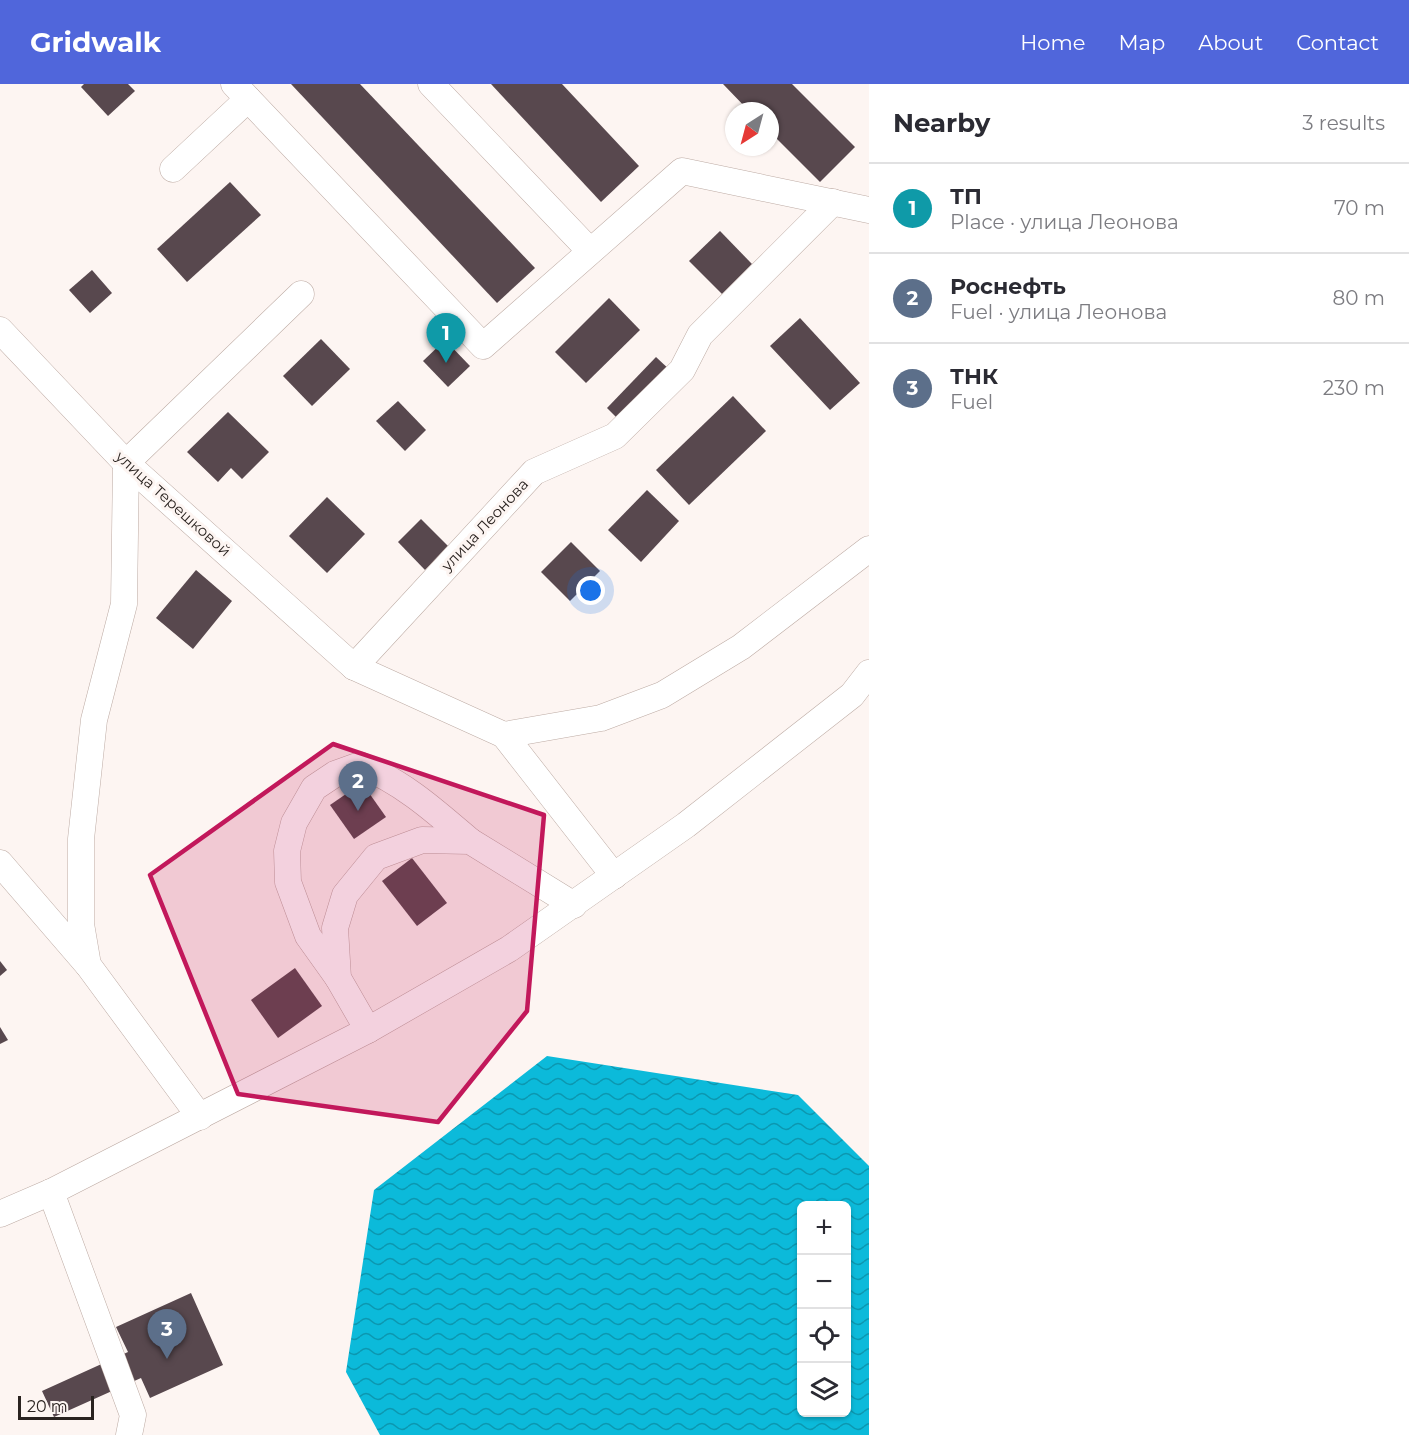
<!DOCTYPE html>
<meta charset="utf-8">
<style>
:root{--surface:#fff;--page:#f2f2f3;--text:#2b2b33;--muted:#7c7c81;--line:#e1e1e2;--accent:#5066db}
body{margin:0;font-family:Montserrat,sans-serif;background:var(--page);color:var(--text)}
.controls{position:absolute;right:18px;bottom:18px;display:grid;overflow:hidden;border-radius:9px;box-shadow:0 2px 4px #0004}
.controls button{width:54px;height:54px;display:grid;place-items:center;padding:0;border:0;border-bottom:2px solid var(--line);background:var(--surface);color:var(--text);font:30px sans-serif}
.compass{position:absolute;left:725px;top:18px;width:54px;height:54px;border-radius:50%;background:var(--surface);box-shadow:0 2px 4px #0004;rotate:216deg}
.scale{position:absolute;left:18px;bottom:15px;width:76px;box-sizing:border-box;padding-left:6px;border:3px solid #2a2320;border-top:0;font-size:16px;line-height:21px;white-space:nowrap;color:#2a2320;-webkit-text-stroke:4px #fdf5f2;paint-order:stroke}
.you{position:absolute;left:591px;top:507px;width:21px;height:21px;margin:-15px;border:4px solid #fff;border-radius:50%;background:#1a73e8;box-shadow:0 0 0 9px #1a73e833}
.badge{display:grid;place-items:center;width:39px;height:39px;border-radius:50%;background:var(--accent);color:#fff;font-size:20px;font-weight:700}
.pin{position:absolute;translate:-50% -50px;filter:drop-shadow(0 2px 3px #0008)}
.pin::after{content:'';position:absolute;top:32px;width:21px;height:18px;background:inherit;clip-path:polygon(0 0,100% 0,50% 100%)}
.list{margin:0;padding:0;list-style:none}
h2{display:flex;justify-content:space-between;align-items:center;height:78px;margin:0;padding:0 24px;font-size:26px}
h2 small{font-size:20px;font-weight:400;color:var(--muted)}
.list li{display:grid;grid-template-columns:39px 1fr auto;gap:18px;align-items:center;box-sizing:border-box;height:90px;padding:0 24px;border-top:2px solid var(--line)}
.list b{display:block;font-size:22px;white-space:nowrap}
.list p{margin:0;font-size:20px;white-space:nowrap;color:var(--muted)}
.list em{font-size:20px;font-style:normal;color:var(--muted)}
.icon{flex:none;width:33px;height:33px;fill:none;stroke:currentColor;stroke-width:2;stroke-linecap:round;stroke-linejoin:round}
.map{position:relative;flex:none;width:869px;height:1351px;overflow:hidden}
header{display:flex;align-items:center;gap:36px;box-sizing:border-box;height:84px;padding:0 30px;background:var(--accent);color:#fff}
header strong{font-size:28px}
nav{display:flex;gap:33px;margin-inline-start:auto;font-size:21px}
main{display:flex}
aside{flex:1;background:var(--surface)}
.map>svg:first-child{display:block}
</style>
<header>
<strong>Gridwalk</strong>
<nav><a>Home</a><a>Map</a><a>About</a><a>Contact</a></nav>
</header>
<main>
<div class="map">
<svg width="869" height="1351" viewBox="0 0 869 1351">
<defs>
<pattern id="water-waves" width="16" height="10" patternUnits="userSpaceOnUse" patternTransform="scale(1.5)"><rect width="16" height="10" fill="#0cbada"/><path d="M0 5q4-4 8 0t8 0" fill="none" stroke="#0c97b0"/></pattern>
</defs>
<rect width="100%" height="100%" fill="#fdf5f2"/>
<!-- water -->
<path fill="url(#water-waves)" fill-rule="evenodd" d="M547 972 798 1011 869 1082V1351H380L346 1288 374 1106ZM802 1122H846V1328H802Z"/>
<!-- building -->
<g fill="#58484e">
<path d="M84 0H128L135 7 108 32 81 3Z"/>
<path d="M291 0H360L535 184 497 219Z"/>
<path d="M491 0H562L639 82 601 118Z"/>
<path d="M723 0H792L855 63 820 98 770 48V27H749Z"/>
<path d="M230 98 261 131 187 198 157 165Z"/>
<path d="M720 147 752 180 722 210 689 177Z"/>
<path d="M92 186 112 209 90 229 69 206Z"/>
<path d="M609 214 640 246 586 299 555 268Z"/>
<path d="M800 234 860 299 830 326 770 262Z"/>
<path d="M321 255 350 285 312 322 283 292Z"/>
<path d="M445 256 470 282 448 303 423 277Z"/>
<path d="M656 273 672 288 622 339 607 324Z"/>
<path d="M733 312 766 347 689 421 656 386Z"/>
<path d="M398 317 426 346 405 367 376 337Z"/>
<path d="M228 328 269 368 242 395 231 384 218 398 187 368Z"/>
<path d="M647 406 679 437 641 478 608 446Z"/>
<path d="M327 413 365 450 327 489 289 452Z"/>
<path d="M421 435 448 462 425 486 398 458Z"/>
<path d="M571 458 600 487 570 517 541 488Z"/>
<path d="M196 486 232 517 193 565 156 534Z"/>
<path d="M362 699 386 733 354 755 330 721Z"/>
<path d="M412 774 447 819 417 842 382 797Z"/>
<path d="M0 877 7 886 0 892Z"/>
<path d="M295 884 322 922 278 954 251 916Z"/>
<path d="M0 943 8 956 0 960Z"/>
<path d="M191 1209 223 1281 150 1314 141 1294 54 1333 42 1307 128 1268 116 1243Z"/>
</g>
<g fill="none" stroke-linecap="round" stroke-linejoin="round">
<!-- minor casing -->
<g stroke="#bdaba4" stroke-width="27">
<g id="minor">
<path d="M234 0 483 262 682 87 869 126"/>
<path d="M431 0 590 167"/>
<path d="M173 85 248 15"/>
<path d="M0 246 126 379 354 583 504 651 601 634 662 611 741 563 869 465"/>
<path d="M354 583 534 388 615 352 682 286 700 251 833 118"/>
<path d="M504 651 614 792"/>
<path d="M0 779 87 880"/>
<path d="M338 894 308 852 288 798 287 767 294 739 314 704 335 690 360 681C403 698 435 727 470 757"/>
<path d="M368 946 338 894 335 844 345 811 376 773 422 756 470 757 574 821"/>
<path d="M200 1033 88 881 81 840V755L94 636 124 520 126 379 301 210"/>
<path d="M51 1108 133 1331 129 1351"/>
<path d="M0 1130 51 1108 368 946 509 865 686 741 852 611 869 589"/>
</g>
</g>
<!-- minor -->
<use href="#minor" stroke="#fff" stroke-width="26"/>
</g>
<!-- marked area -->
<path fill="#c2185b" fill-opacity="0.2" stroke="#c2185b" stroke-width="4.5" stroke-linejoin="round" d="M333 660 544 731 527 927 438 1038 238 1010 150 791Z"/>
<g text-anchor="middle" stroke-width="6" stroke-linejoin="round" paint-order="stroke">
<!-- street labels -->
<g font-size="15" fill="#2a2320" stroke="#fdf5f2">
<text transform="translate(173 420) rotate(42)" y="5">улица Терешковой</text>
<text transform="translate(485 441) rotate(-47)" y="5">улица Леонова</text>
</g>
</g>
</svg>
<div class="controls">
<button>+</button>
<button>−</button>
<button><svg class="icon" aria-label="locate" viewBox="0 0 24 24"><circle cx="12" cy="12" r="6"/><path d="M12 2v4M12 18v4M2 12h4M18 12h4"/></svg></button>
<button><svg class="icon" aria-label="layers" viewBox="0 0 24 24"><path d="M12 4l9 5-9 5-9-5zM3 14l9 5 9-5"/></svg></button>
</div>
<svg class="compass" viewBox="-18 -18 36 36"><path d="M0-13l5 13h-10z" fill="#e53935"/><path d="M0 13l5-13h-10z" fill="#7c7c81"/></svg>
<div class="scale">20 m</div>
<div class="you"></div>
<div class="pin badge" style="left:446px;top:279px;background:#0f9aa8">1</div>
<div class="pin badge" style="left:358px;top:727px;background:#5c6f8a">2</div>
<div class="pin badge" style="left:167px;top:1275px;background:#5c6f8a">3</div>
</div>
<aside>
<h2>Nearby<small>3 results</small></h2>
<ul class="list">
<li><span class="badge" style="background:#0f9aa8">1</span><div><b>ТП</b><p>Place · улица Леонова</p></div><em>70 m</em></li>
<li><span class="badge" style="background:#5c6f8a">2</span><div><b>Роснефть</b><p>Fuel · улица Леонова</p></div><em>80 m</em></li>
<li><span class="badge" style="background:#5c6f8a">3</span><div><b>ТНК</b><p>Fuel</p></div><em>230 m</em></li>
</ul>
</aside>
</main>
